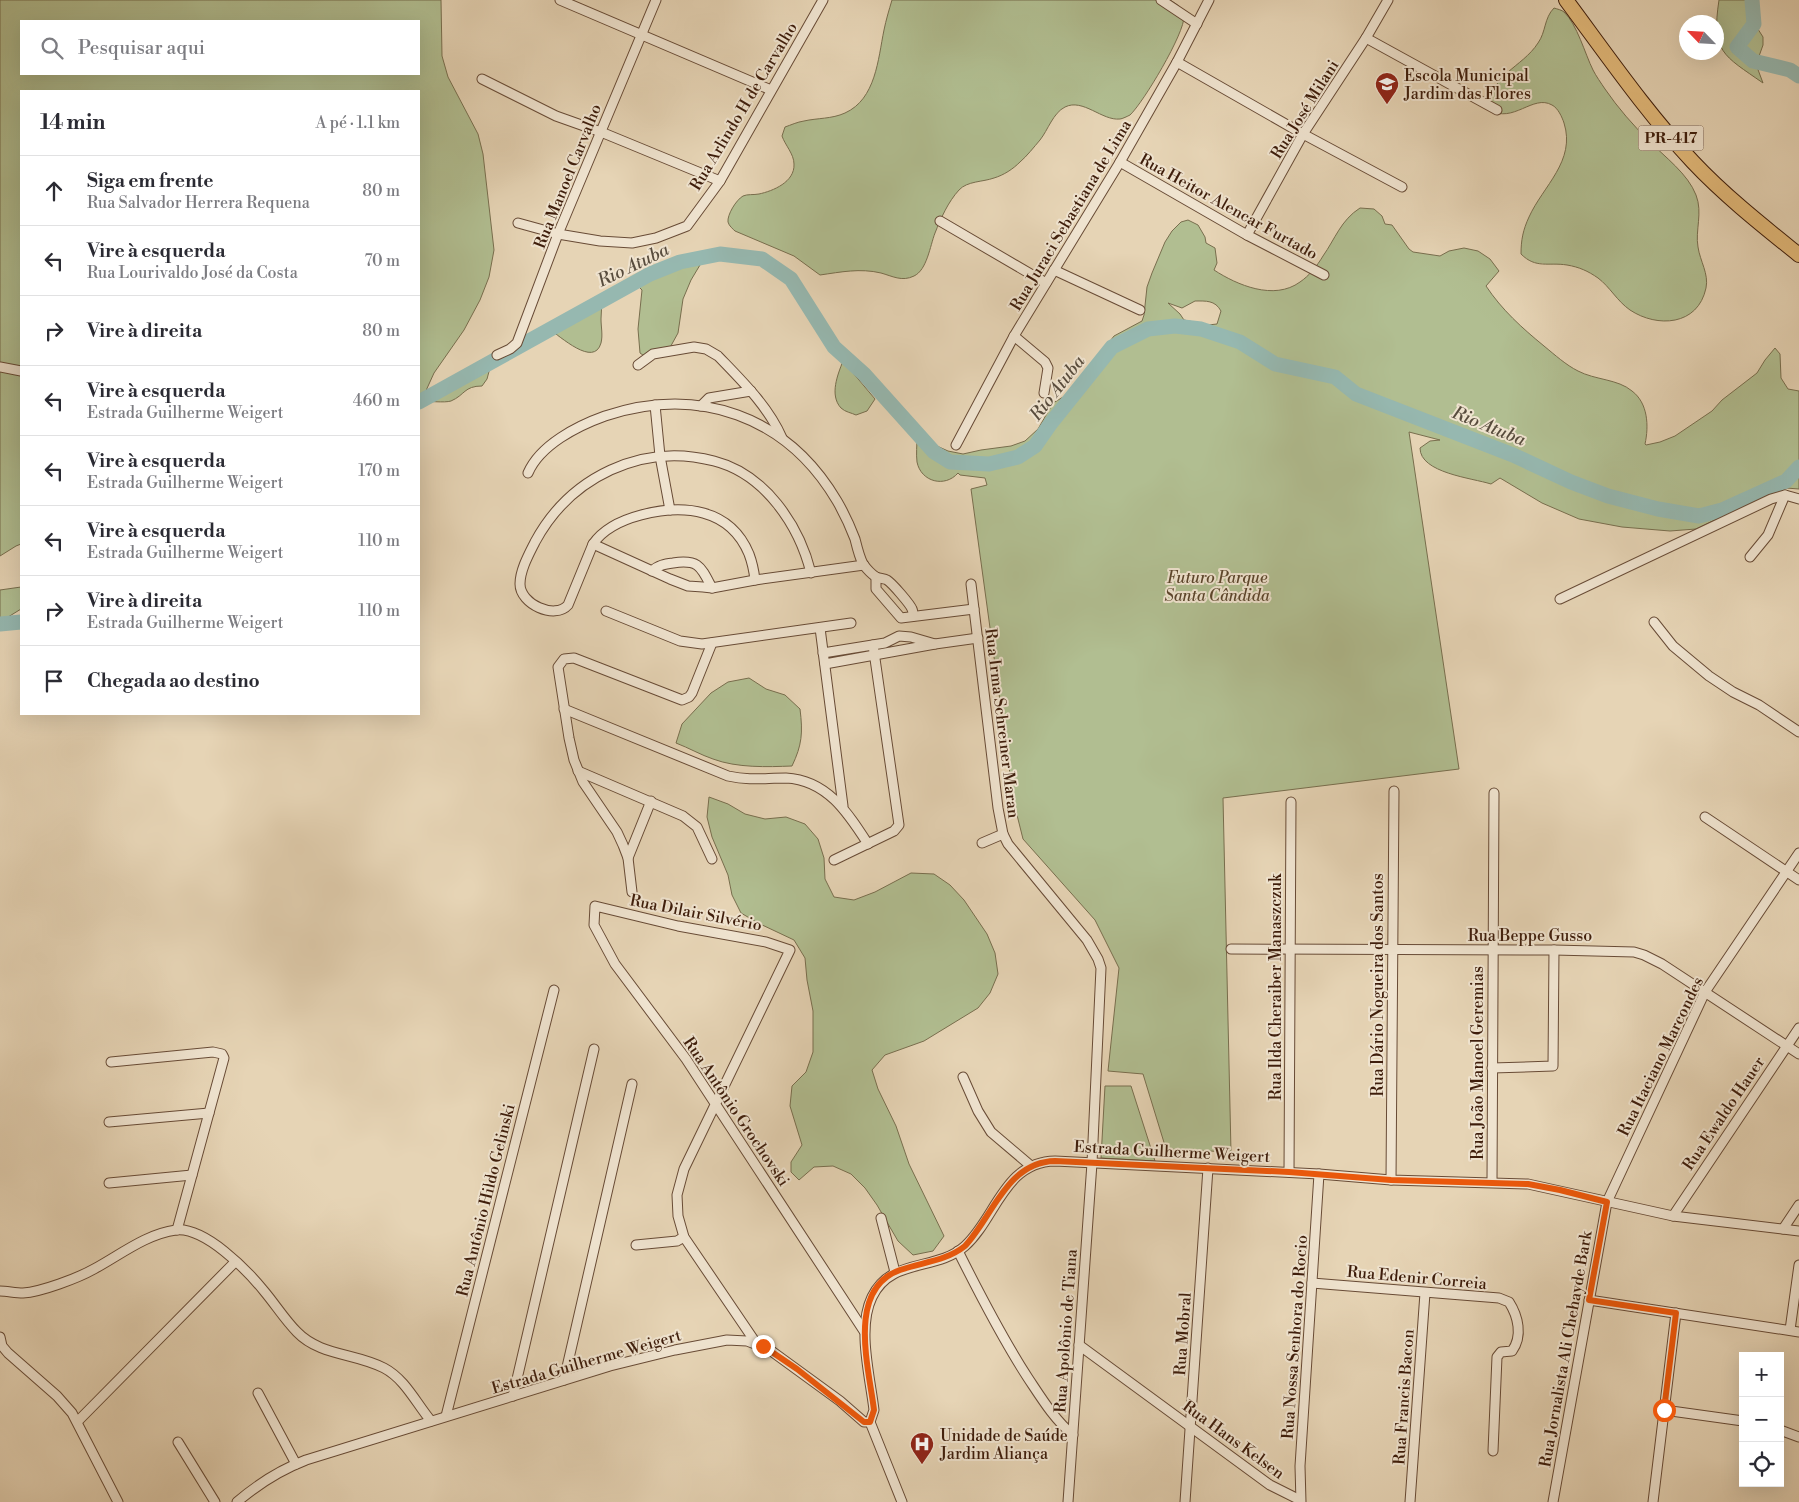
<!DOCTYPE html>
<html lang="pt">
<meta charset="utf-8">
<style>
:root{--surface:#fff;--page:#f2f2f3;--text:#2b2b33;--muted:#7c7c81;--line:#e1e1e2}
body{margin:0;font-family:"Libre Bodoni",serif;background:var(--page);color:var(--text)}
.controls{position:absolute;right:15px;bottom:15px;display:grid;overflow:hidden;border-radius:0px;box-shadow:0 5px 20px #0002}
.controls button{width:45px;height:45px;display:grid;place-items:center;padding:0;border:0;border-bottom:1px solid var(--line);background:var(--surface);color:var(--text);font:25px sans-serif}
.compass{position:absolute;left:1679px;top:15px;width:45px;height:45px;border-radius:50%;background:var(--surface);box-shadow:0 5px 20px #0002;rotate:295deg}
.stop{position:absolute;width:15px;height:15px;margin:-11px;border:4px solid #ea580c;border-radius:50%;background:#fff}
.stop.end{background:#ea580c;border-color:#fff;box-shadow:0 1px 5px #0008}
.list{margin:0;padding:0;list-style:none}
h2{display:flex;justify-content:space-between;align-items:center;height:65px;margin:0;padding:0 20px;font-size:21px}
h2 small{font-size:16px;font-weight:400;color:var(--muted)}
.list li{display:grid;grid-template-columns:32px 1fr auto;gap:15px;align-items:center;box-sizing:border-box;height:70px;padding:0 20px;border-top:1px solid var(--line)}
.list b{display:block;font-size:19px;white-space:nowrap}
.list p{margin:0;font-size:16px;white-space:nowrap;color:var(--muted)}
.list em{font-size:16px;font-style:normal;color:var(--muted)}
.icon{flex:none;width:28px;height:28px;fill:none;stroke:currentColor;stroke-width:2;stroke-linecap:round;stroke-linejoin:round}
.map{position:relative;flex:none;width:1799px;height:1502px;overflow:hidden}
.search{position:absolute;background:var(--surface);box-shadow:0 5px 20px #0002;left:20px;top:20px;width:400px;height:55px;display:flex;align-items:center;gap:12px;box-sizing:border-box;padding:0 18px;border-radius:0px;color:var(--muted);font-size:19px}
.panel{position:absolute;background:var(--surface);box-shadow:0 5px 20px #0002;left:20px;top:90px;width:400px;height:625px;border-radius:0px}
.map>svg:first-child{display:block}
</style>
<div class="map">
<svg width="1799" height="1502" viewBox="0 0 1799 1502">
<rect width="100%" height="100%" fill="#e6d4b5"/>
<filter id="stains"><feTurbulence type="fractalNoise" baseFrequency=".004" numOctaves="4"/><feColorMatrix values="0 0 0 0 .2 0 0 0 0 .09 0 0 0 0 .02 0 0 0 .5 -.17"/></filter>
<radialGradient id="worn" r=".72"><stop offset=".6" stop-color="#630" stop-opacity="0"/><stop offset="1" stop-color="#630" stop-opacity=".3"/></radialGradient>
<!-- green -->
<g fill="#b1be91" stroke="#786e4e" fill-rule="evenodd">
<path d="M0 0H441L442 56 448 77 478 134 483 154 494 250 489 277 480 300 464 330 434 373 424 395 428 401 434 399 491 364 487 379 482 386C464 386 465 395 451 401 445 403 427 401 419 401V91H21V544L16 546 0 556ZM21 21H419V74H21Z"/>
<path d="M892 0H1170C1176 4 1184 8 1184 16 1185 33 1143 103 1130 115 1128 116 1122 119 1120 119 1102 121 1083 98 1065 107 1053 113 1048 130 1040 140 1034 147 1027 156 1020 162 1013 169 1004 175 994 178 983 182 967 181 959 190 948 202 941 218 935 233 930 246 927 270 914 276 902 282 892 276 881 273 860 268 841 272 820 275L794 256 735 231C733 229 729 226 728 222 727 215 736 200 743 196 747 194 754 195 759 194 773 191 795 182 794 164 794 154 785 145 782 136L785 127C791 125 797 122 804 121 817 118 832 119 845 113 876 99 878 59 884 30 886 20 889 10 892 0Z"/>
<path d="M1719 0H1750L1747 12 1763 37V45L1758 59 1757 67 1763 83C1723 55 1711 52 1719 0Z"/>
<path d="M1554 8C1557 9 1562 10 1564 12 1577 24 1585 54 1593 70 1596 76 1601 83 1605 89 1618 108 1633 125 1649 141 1665 157 1688 174 1696 195 1703 213 1695 230 1698 247 1700 261 1709 274 1706 288 1698 326 1657 328 1630 310 1617 301 1610 287 1598 278 1588 271 1579 267 1567 265 1548 262 1536 269 1521 254 1521 240 1523 230 1529 217 1543 186 1576 161 1564 123 1562 117 1558 108 1552 105 1533 94 1513 124 1490 110 1488 75 1522 68 1538 43 1546 32 1544 18 1554 8Z"/>
<path d="M1360 208 1374 209 1382 216 1385 224 1392 225 1409 249 1413 252 1440 256 1449 251 1464 248 1478 251 1490 259 1499 271 1486 286C1502 310 1522 328 1544 346 1555 355 1566 365 1578 371 1595 380 1618 379 1632 391 1648 403 1649 426 1645 444L1646 445 1660 442 1675 436 1712 411 1722 400 1757 373 1765 360 1775 348 1780 354 1781 378 1788 389 1799 391V489L1786 488 1758 499 1696 529 1670 531 1622 527 1579 519 1542 503 1500 478 1491 484C1472 478 1420 473 1420 448L1430 441 1440 440 1409 432 1459 769 1223 798 1231 1152 1166 1149 1143 1074 1108 1071 1119 968 1095 920 1023 839 1014 803 971 489 987 485 985 478 960 475 958 473C945 488 921 482 917 462 916 454 917 445 917 437L948 451 963 454 981 450 1011 446 1025 441 1038 429 1053 403 1070 393 1114 336 1142 321 1144 315 1147 287 1152 273 1165 242 1172 231 1181 222 1188 220 1198 225 1205 237 1206 243 1215 248 1217 263 1214 270C1237 285 1274 301 1300 282 1309 276 1317 266 1323 256 1335 239 1341 220 1360 208ZM1195 301C1206 301 1215 300 1221 311L1217 324 1208 325 1184 320 1180 314 1168 303 1182 308Z"/>
<path d="M703 260 691 280 683 299 678 333 667 353 650 360 640 353 638 329 642 290 633 281 662 267Z"/>
<path d="M602 299C602 306 601 312 601 319 601 327 603 335 601 343 594 368 560 336 549 329Z"/>
<path d="M843 361 875 399 867 411 856 415C852 413 845 412 841 408 829 395 838 374 843 361Z"/>
<path d="M21 587V609L0 622V590Z"/>
<path d="M749 678 766 689 785 695 800 709C803 733 802 745 792 766 767 767 737 768 713 759 701 755 689 748 676 743L682 724 711 693 728 682Z"/>
<path d="M709 797 728 804 745 814 765 819 786 817 805 824 818 839 824 858 825 879 834 897 854 900 875 892 911 873 934 874 950 885 964 900 987 934 995 953 998 974 990 993 978 1008 924 1041 885 1055 872 1070 878 1089 896 1126 909 1164 944 1236 933 1251 913 1255 898 1241 877 1205 865 1188 851 1174 833 1166 814 1167 799 1180 791 1172V1162L802 1145 790 1106 792 1086 806 1072 813 1052V1011L807 980 805 958 794 940 758 923 741 913 732 895 728 875 712 837 707 817Z"/>
<path d="M1105 1086H1131L1155 1161 1101 1158Z"/>
</g>
<g fill="none" stroke-linecap="round" stroke-linejoin="round">
<!-- river -->
<g stroke="#96b8b0" stroke-width="15">
<path d="M1752 0 1754 24 1737 47 1753 61 1790 70 1799 76"/>
<path d="M419 402 650 274 680 262 720 254 762 259 791 279 834 347 864 374 934 452 950 462 989 464 1018 457 1035 446 1051 423 1112 347 1148 329 1175 326 1201 329 1240 342 1275 364 1335 377 1356 394 1513 455 1571 482 1608 496 1658 509 1699 516 1722 510 1786 481 1799 467"/>
<path d="M0 624 21 622"/>
</g>
<!-- minor casing -->
<g stroke="#684b36" stroke-width="11">
<g id="minor">
<path d="M560 0 771 90"/>
<path d="M1161 0 1197 24"/>
<path d="M1366 38 1497 110"/>
<path d="M1177 62 1303 134 1402 187"/>
<path d="M482 79 556 116 601 132 720 181"/>
<path d="M1120 162 1247 235 1324 275"/>
<path d="M940 221 1046 283"/>
<path d="M518 223 558 234 600 241 632 243 656 238 687 226 720 181 823 0"/>
<path d="M1247 235 1303 134 1366 38 1388 0"/>
<path d="M1054 270 1140 310"/>
<path d="M1014 336 1045 362 1048 368 1044 393"/>
<path d="M497 355 510 349 517 343 558 234 656 0"/>
<path d="M638 365 653 354 694 347 706 349 718 356C742 381 768 406 782 438"/>
<path d="M0 367 21 371"/>
<path d="M655 405 660 456 670 510"/>
<path d="M701 406 709 398 751 391"/>
<path d="M956 445 1014 336 1120 162 1177 62 1209 0"/>
<path d="M528 473C540 445 577 426 605 416 699 385 787 416 837 501 844 513 850 526 855 539 857 547 859 556 863 564 866 568 873 575 876 577 880 579 884 578 887 580 892 583 910 604 912 609 913 611 913 614 913 616"/>
<path d="M593 544 670 579 688 586 703 587 712 588 755 580 864 565"/>
<path d="M1750 557 1768 535 1785 495"/>
<path d="M652 571C658 565 665 564 673 563 699 559 701 567 712 588"/>
<path d="M876 577V589L901 618 974 609"/>
<path d="M755 580C754 571 752 562 749 554 730 508 683 504 641 515 622 520 604 528 593 544L568 605C555 620 520 604 520 584 520 570 529 554 535 542 570 477 642 442 714 461 765 474 799 525 811 573"/>
<path d="M971 584 998 808 1003 834 1008 844 1087 940 1098 959 1101 968 1092 1163 1068 1502"/>
<path d="M1560 599 1771 499 1785 495 1799 499"/>
<path d="M606 611 680 641 702 644 851 623"/>
<path d="M1654 622 1673 646 1709 676 1733 692 1759 705 1799 732"/>
<path d="M820 628 843 806"/>
<path d="M935 644 978 638"/>
<path d="M823 653 885 643 899 636 911 637 935 644 825 664"/>
<path d="M564 709 728 776C751 781 764 778 786 778 827 780 848 813 868 844"/>
<path d="M578 771 683 816 697 827 712 859"/>
<path d="M1705 817 1799 880"/>
<path d="M982 843 1003 834"/>
<path d="M628 858 651 801"/>
<path d="M834 860 894 831 899 825 873 645"/>
<path d="M632 892 628 858 623 845 617 832 583 782 574 760 569 738 558 667 564 659 574 658 682 700 689 697 692 693 712 643"/>
<path d="M1231 949 1554 950 1634 952 1644 955 1662 964 1799 1054"/>
<path d="M111 1062 213 1052 222 1054 224 1058 177 1230"/>
<path d="M1492 1068 1553 1066 1554 950"/>
<path d="M963 1077 978 1111 991 1132 1031 1166"/>
<path d="M109 1122 209 1113"/>
<path d="M1289 1172 1291 802"/>
<path d="M1391 1180 1394 791"/>
<path d="M1492 1182 1494 793"/>
<path d="M109 1183 192 1175"/>
<path d="M1673 1216 1799 1028"/>
<path d="M881 1218 895 1272"/>
<path d="M1783 1229 1799 1205"/>
<path d="M636 1245 677 1241 684 1237"/>
<path d="M958 1251C980 1295 1002 1338 1028 1378 1042 1399 1054 1419 1073 1435"/>
<path d="M1312 1283 1499 1298 1509 1302C1518 1316 1523 1336 1512 1351L1501 1352 1497 1357 1493 1451"/>
<path d="M0 1291C7 1291 15 1293 23 1293 41 1292 78 1278 94 1269 120 1255 146 1234 176 1230 205 1227 247 1270 264 1291 275 1304 285 1320 297 1332 320 1356 356 1353 384 1368 405 1379 416 1403 431 1421"/>
<path d="M1589 1300 1799 1332"/>
<path d="M1790 1330 1799 1265"/>
<path d="M0 1337 2 1346 8 1353 57 1396 72 1413 118 1502"/>
<path d="M756 1343 684 1237 678 1216 677 1195 684 1169 790 950 766 942 678 926 595 906 594 925 615 964 686 1059 864 1331"/>
<path d="M1079 1345 1270 1485 1300 1500"/>
<path d="M564 1380 632 1084"/>
<path d="M258 1393 296 1464"/>
<path d="M513 1396 594 1049"/>
<path d="M1664 1410 1743 1421"/>
<path d="M446 1416 554 990"/>
<path d="M78 1421 235 1262"/>
<path d="M870 1422 874 1410C870 1376 857 1328 872 1297 891 1257 936 1272 965 1246 996 1218 1004 1162 1055 1161L1319 1174 1391 1180 1528 1184 1673 1216 1799 1231"/>
<path d="M870 1422 902 1502"/>
<path d="M1780 1430 1799 1437"/>
<path d="M178 1442 215 1502"/>
<path d="M237 1502C258 1484 280 1470 306 1460L610 1366 675 1350 727 1340 747 1341 770 1350 840 1401 864 1422H870"/>
<path d="M1185 1502 1208 1168"/>
<path d="M1301 1502 1300 1466 1319 1174"/>
<path d="M1410 1502 1425 1293"/>
<path d="M1553 1502 1607 1202 1705 992 1799 853"/>
<path d="M1653 1502 1676 1313"/>
</g>
</g>
<!-- highway casing -->
<g stroke="#3e1d0b" stroke-width="16">
<path id="highway" d="M1566 0C1607 55 1646 112 1693 162 1725 196 1763 226 1799 255"/>
</g>
<!-- minor -->
<use href="#minor" stroke="#efe3cf" stroke-width="9"/>
<!-- highway -->
<use href="#highway" stroke="#e3ba7a" stroke-width="14"/>
</g>
<g fill="none" stroke-linecap="round" stroke-linejoin="round">
<!-- route -->
<path stroke="#ea580c" stroke-width="6" d="M763 1346 797 1369 864 1422H870L874 1410C869 1368 846 1289 900 1270 923 1262 946 1261 965 1246 993 1216 1007 1162 1055 1161L1289 1172 1391 1180 1528 1184 1560 1190 1607 1202 1589 1300 1676 1313 1664 1410"/>
</g>
<!-- icons -->
<defs>
<g id="school-pin" transform="scale(1.25)"><path d="M0 17L-7.5 6A9.5 9.5 0 1 1 7.5 6Z" fill="#8f2418" stroke="#efe3cf"/><path d="M0-5L7-2L0 1L-7-2ZM-4 1L0 2.5L4 1V4Q0 6-4 4Z" fill="#fff"/></g>
<g id="hospital-pin" transform="scale(1.25)"><path d="M0 17L-7.5 6A9.5 9.5 0 1 1 7.5 6Z" fill="#8f2418" stroke="#efe3cf"/><path d="M-5-5h3v3.5h4V-5h3V5h-3V1.5h-4V5h-3Z" fill="#fff"/></g>
</defs>
<g fill-rule="evenodd">
<use href="#school-pin" x="1387" y="84"/>
<use href="#hospital-pin" x="922" y="1444"/>
</g>
<g text-anchor="middle" stroke-width="4" stroke-linejoin="round" paint-order="stroke">
<!-- shield labels -->
<rect fill="#efe3cf" stroke="#735846" stroke-width="1" x="1638.5" y="125.5" width="65" height="25" rx="4"/>
<g font-size="15" font-weight="bold" fill="#3e1d0b">
<text x="1671" y="143">PR-417</text>
</g>
<!-- poi labels -->
<g font-size="16" fill="#3e1d0b" stroke="#efe3cf" text-anchor="start">
<text x="1404" y="81">Escola Municipal<tspan x="1404" dy="18">Jardim das Flores</tspan></text>
<text x="940" y="1441">Unidade de Saúde<tspan x="940" dy="18">Jardim Aliança</tspan></text>
</g>
<!-- street labels -->
<g font-size="16" fill="#3e1d0b" stroke="#efe3cf">
<text transform="translate(743 106) rotate(-59)" y="6">Rua Arlindo H de Carvalho</text>
<text transform="translate(1304 109) rotate(-58)" y="6">Rua José Milani</text>
<text transform="translate(567 176) rotate(-68)" y="6">Rua Manoel Carvalho</text>
<text transform="translate(1229 206) rotate(29)" y="6">Rua Heitor Alencar Furtado</text>
<text transform="translate(1070 215) rotate(-59)" y="6">Rua Juraci Sebastiana de Lima</text>
<text transform="translate(1003 723) rotate(83)" y="6">Rua Irma Schreiner Maran</text>
<text transform="translate(696 912) rotate(11)" y="6">Rua Dilair Silvério</text>
<text x="1530" y="941">Rua Beppe Gusso</text>
<text transform="translate(1377 985) rotate(-90)" y="6">Rua Dário Nogueira dos Santos</text>
<text transform="translate(1275 987) rotate(-90)" y="6">Rua Ilda Cheraiber Manaszczuk</text>
<text transform="translate(1660 1056) rotate(-64)" y="6">Rua Itaciano Marcondes</text>
<text transform="translate(1477 1063) rotate(-90)" y="6">Rua João Manoel Geremias</text>
<text transform="translate(737 1111) rotate(56)" y="6">Rua Antônio Grochovski</text>
<text transform="translate(1723 1113) rotate(-56)" y="6">Rua Ewaldo Hauer</text>
<text transform="translate(1172 1151) rotate(3)" y="6">Estrada Guilherme Weigert</text>
<text transform="translate(485 1200) rotate(-76)" y="6">Rua Antônio Hildo Gelinski</text>
<text transform="translate(1417 1277) rotate(5)" y="6">Rua Edenir Correia</text>
<text transform="translate(1065 1331) rotate(-86)" y="6">Rua Apolônio de Tiana</text>
<text transform="translate(1182 1334) rotate(-86)" y="6">Rua Mobral</text>
<text transform="translate(1294 1337) rotate(-86)" y="6">Rua Nossa Senhora do Rocio</text>
<text transform="translate(1565 1349) rotate(-80)" y="6">Rua Jornalista Ali Chehayde Bark</text>
<text transform="translate(586 1361) rotate(-16)" y="6">Estrada Guilherme Weigert</text>
<text transform="translate(1403 1397) rotate(-86)" y="6">Rua Francis Bacon</text>
<text transform="translate(1234 1439) rotate(36)" y="6">Rua Hans Kelsen</text>
</g>
<!-- park labels -->
<g font-size="16" font-style="italic" fill="#5b452c" stroke="#efe3cf">
<text x="1217" y="583">Futuro Parque<tspan x="1217" dy="18">Santa Cândida</tspan></text>
</g>
<!-- water labels -->
<g font-size="18" font-style="italic" fill="#584c3d" stroke="#efe3cf">
<text transform="translate(633 265) rotate(-26)" y="6">Rio Atuba</text>
<text transform="translate(1057 388) rotate(-52)" y="6">Rio Atuba</text>
<text transform="translate(1489 426) rotate(22)" y="6">Rio Atuba</text>
</g>
</g>
<rect width="100%" height="100%" filter="url(#stains)"/>
<rect width="100%" height="100%" fill="url(#worn)"/>
</svg>
<div class="controls">
<button>+</button>
<button>−</button>
<button><svg class="icon" aria-label="locate" viewBox="0 0 24 24"><circle cx="12" cy="12" r="6"/><path d="M12 2v4M12 18v4M2 12h4M18 12h4"/></svg></button>
</div>
<svg class="compass" viewBox="-18 -18 36 36"><path d="M0-13l5 13h-10z" fill="#e53935"/><path d="M0 13l5-13h-10z" fill="#7c7c81"/></svg>
<div class="stop" style="left:1664px;top:1410px"></div>
<div class="stop end" style="left:763px;top:1346px"></div>
<div class="search"><svg class="icon" aria-label="search" viewBox="0 0 24 24"><circle cx="10" cy="10" r="6"/><path d="M15 15l6 6"/></svg>Pesquisar aqui</div>
<section class="panel">
<h2>14 min<small>A pé · 1.1 km</small></h2>
<ul class="list">
<li><svg class="icon" aria-label="ahead" viewBox="0 0 24 24"><path d="M12 20V5M6 11l6-6 6 6"/></svg><div><b>Siga em frente</b><p>Rua Salvador Herrera Requena</p></div><em>80 m</em></li>
<li><svg class="icon" aria-label="left" viewBox="0 0 24 24"><path d="M17 20v-9H6M10 6l-5 5 5 5"/></svg><div><b>Vire à esquerda</b><p>Rua Lourivaldo José da Costa</p></div><em>70 m</em></li>
<li><svg class="icon" aria-label="right" viewBox="0 0 24 24"><path d="M7 20v-9h11M14 6l5 5-5 5"/></svg><div><b>Vire à direita</b></div><em>80 m</em></li>
<li><svg class="icon" aria-label="left" viewBox="0 0 24 24"><path d="M17 20v-9H6M10 6l-5 5 5 5"/></svg><div><b>Vire à esquerda</b><p>Estrada Guilherme Weigert</p></div><em>460 m</em></li>
<li><svg class="icon" aria-label="left" viewBox="0 0 24 24"><path d="M17 20v-9H6M10 6l-5 5 5 5"/></svg><div><b>Vire à esquerda</b><p>Estrada Guilherme Weigert</p></div><em>170 m</em></li>
<li><svg class="icon" aria-label="left" viewBox="0 0 24 24"><path d="M17 20v-9H6M10 6l-5 5 5 5"/></svg><div><b>Vire à esquerda</b><p>Estrada Guilherme Weigert</p></div><em>110 m</em></li>
<li><svg class="icon" aria-label="right" viewBox="0 0 24 24"><path d="M7 20v-9h11M14 6l5 5-5 5"/></svg><div><b>Vire à direita</b><p>Estrada Guilherme Weigert</p></div><em>110 m</em></li>
<li><svg class="icon" aria-label="arrive" viewBox="0 0 24 24"><path d="M6 21V4h12l-3 4 3 4H6"/></svg><div><b>Chegada ao destino</b></div></li>
</ul>
</section>
</div>
